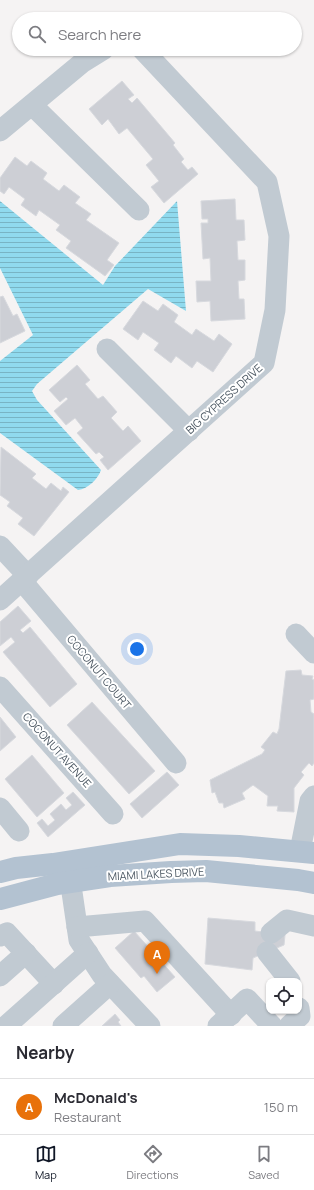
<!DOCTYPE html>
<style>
:root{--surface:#fff;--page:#f7f7f7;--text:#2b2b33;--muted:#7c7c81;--line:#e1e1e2;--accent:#111827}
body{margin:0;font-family:Manrope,sans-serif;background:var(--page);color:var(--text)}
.controls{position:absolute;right:12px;bottom:12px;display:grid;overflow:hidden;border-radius:8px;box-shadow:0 1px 3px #0004}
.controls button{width:36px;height:36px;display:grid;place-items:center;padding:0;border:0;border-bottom:1px solid var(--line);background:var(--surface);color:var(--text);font:20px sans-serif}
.you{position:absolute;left:137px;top:649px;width:14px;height:14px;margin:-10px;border:3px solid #fff;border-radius:50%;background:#1a73e8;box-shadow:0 0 0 6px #1a73e833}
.badge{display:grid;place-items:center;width:26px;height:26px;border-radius:50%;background:var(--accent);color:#fff;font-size:13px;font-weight:700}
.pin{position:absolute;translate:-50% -33px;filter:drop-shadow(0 1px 2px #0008)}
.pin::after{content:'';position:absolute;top:21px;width:14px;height:12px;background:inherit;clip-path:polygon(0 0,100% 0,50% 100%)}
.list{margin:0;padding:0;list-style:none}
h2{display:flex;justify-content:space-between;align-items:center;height:52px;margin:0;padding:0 16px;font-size:17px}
h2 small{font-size:13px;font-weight:400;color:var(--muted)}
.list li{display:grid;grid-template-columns:26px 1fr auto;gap:12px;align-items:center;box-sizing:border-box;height:56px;padding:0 16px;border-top:1px solid var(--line)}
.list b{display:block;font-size:15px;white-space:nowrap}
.list p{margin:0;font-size:13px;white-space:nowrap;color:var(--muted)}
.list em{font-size:13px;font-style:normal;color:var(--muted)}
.icon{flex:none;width:22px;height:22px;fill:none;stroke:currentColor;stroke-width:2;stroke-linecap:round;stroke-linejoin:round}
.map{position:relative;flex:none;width:314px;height:1026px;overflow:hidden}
.search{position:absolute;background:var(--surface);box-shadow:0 1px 3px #0004;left:12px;right:12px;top:12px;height:44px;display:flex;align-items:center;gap:10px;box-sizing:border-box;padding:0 14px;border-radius:22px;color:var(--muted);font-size:15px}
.sheet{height:108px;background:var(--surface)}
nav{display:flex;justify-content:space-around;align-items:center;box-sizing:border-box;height:56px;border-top:1px solid var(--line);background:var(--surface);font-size:11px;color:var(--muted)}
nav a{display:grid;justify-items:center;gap:2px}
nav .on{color:var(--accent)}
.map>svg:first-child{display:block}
</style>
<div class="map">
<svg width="314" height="1026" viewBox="0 0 314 1026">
<defs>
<pattern id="water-rules" width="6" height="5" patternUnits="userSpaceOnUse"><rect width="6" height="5" fill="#90daee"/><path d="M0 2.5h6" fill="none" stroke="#78b4c4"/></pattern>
</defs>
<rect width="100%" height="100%" fill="#f5f3f3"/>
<!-- water -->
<path fill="url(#water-rules)" d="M0 201 103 285 115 266 177 201 186 311 148 289 37 384 32 391 37 400 101 470C98 479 88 489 78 490L0 433V361L33 335 0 268Z"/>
<!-- building -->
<g fill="#cdcfd5" stroke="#d7d9de">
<path d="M122 81 134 95 128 99 132 103 137 98 175 143 173 145 184 159 181 162 188 170 192 167 198 174 164 203 151 187 159 181 146 165 153 159 127 128 119 134 108 119 102 125 89 109Z"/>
<path d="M15 157 27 166 31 161 47 173 43 179 59 191 64 185 80 197 75 203 91 214 86 220 119 243 107 260 114 265 105 276 66 248 71 241 56 230 60 225 39 210 36 216 21 205 25 199 9 187 4 194 0 191V178Z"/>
<path d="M235 199 236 220H244L245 240 237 241 238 260H245V280L238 281 239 299H244L245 319 211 321 210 301 197 302 196 281H211L210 258 203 259 201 223H208V219H202L201 201Z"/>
<path d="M3 296 13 316 17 314 25 331 0 343V297Z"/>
<path d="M143 301 158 311 163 304 178 315 174 322 192 335 196 329 214 341 219 334 232 344 213 372 197 361 192 368 176 356 171 363 154 350 159 343 143 332 138 340 123 329Z"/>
<path d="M77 365 90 380 85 384 98 399 103 396 117 412 111 418 123 431 128 426 141 441 108 470 100 460 104 457 99 452 96 454 77 433 83 428 75 418 66 425 54 411 68 399 66 397 60 402 49 390Z"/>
<path d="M1 447 36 474 32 478 46 489 51 483 61 491 63 487 69 492 34 536 18 524 23 518 7 506 10 502 0 495Z"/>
<path d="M18 606 31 621 20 630 23 633 30 627 77 684 50 707 3 652 15 642 11 637 0 646V622Z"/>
<path d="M301 670 302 675 313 676 312 679 314 680V699L310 700 311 712 314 714V763L312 766 309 763 301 772 304 775 294 788V812L277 811 278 806H267L268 796 253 785 242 793 245 799 224 808 223 803H219L215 792 212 793 210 780 262 754 265 750 261 747 273 732 277 734 279 729 286 671Z"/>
<path d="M92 702 155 771 129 794 67 725Z"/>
<path d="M0 717 16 737 0 751Z"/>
<path d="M32 755 64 793 37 817 5 779Z"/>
<path d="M167 772 179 785 142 818 130 804Z"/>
<path d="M73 792 85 805 48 837 37 823 42 819 48 826 55 820 50 814 61 804 66 810 72 805 66 798Z"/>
<path d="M208 918 255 922V931L285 935 284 945 253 958 252 970 205 964Z"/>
<path d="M134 931 175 977 157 992 144 976 141 978 115 948Z"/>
<path d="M115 1014 120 1020 118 1022 121 1026H102Z"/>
</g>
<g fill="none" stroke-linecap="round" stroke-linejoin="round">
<!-- minor -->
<g stroke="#c1cad2" stroke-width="21">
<path d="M32 105 139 210"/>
<path d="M0 131 83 62 104 49"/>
<path d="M107 349 189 431"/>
<path d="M0 546 28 576"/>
<path d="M22 581 176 763"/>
<path d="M0 600 264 363 275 310 279 236 267 182 142 49"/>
<path d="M296 634 314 653"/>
<path d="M0 687 113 814"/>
<path d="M0 808 19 831"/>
<path d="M300 851 310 801 314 796"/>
<path d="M68 865 79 940 102 975 150 1026"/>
<path d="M77 927 145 921 231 1015"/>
<path d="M271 933 287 920 314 926"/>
<path d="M0 936 7 933 54 984"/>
<path d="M267 952 290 981"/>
<path d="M0 976 26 953"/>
<path d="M6 1026 88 953"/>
<path d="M63 1026 110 984"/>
<path d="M218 1026 247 999 272 1026"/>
<path d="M289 1026 300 1016 299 1008"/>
</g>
<!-- major -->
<g stroke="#b3c2d1" stroke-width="22">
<path d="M0 872 16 868 53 864 180 844 239 846 314 853"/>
<path d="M0 899 57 884 110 876 171 872 206 871 298 880 314 883"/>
</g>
</g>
<g text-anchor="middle" stroke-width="4" stroke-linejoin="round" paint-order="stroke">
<!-- street labels -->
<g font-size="11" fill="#4a5661" stroke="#fff">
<text transform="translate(224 399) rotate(-42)" y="4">BIG CYPRESS DRIVE</text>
<text transform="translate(99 672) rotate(50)" y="4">COCONUT COURT</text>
<text transform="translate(57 750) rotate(48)" y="4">COCONUT AVENUE</text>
<text transform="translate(156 874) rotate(-3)" y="4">MIAMI LAKES DRIVE</text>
</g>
</g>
</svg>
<div class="controls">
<button><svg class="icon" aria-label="locate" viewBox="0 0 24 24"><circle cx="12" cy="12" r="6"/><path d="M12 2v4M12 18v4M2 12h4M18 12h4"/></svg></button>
</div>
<div class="you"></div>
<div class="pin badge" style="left:157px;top:974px;background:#e8710a">A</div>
<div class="search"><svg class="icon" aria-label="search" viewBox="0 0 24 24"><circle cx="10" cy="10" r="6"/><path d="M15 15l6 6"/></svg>Search here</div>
</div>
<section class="sheet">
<h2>Nearby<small></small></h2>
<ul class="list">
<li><span class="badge" style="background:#e8710a">A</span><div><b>McDonald's</b><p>Restaurant</p></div><em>150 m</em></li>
</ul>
</section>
<nav>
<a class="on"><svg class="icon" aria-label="map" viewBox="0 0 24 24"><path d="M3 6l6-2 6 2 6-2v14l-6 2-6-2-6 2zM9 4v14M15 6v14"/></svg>Map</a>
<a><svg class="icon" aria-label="directions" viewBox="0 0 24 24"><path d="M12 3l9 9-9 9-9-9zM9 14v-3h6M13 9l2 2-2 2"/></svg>Directions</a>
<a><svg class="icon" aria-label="saved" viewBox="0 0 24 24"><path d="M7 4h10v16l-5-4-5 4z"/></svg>Saved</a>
</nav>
